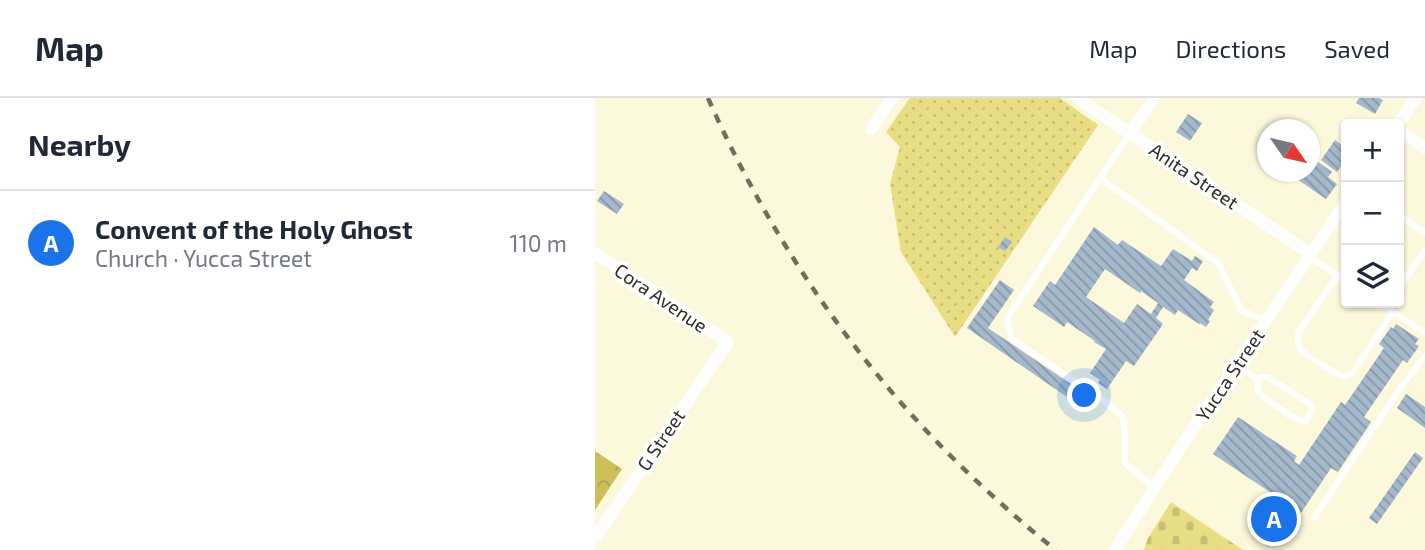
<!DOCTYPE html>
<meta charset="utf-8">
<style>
:root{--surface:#fff;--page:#f2f2f3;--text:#1f2937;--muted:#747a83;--line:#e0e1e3;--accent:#1a73e8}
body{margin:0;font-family:"Exo 2",sans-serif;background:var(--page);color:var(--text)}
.controls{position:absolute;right:21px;top:21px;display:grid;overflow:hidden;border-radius:7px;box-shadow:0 2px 5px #0004}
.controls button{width:63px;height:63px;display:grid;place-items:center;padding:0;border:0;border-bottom:2px solid var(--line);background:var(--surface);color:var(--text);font:35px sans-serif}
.compass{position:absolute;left:662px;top:21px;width:63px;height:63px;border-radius:50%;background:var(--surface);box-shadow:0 2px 5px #0004;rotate:124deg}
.you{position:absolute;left:490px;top:298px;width:24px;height:24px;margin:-18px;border:5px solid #fff;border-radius:50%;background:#1a73e8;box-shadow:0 0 0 10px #1a73e833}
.badge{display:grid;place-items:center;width:46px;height:46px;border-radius:50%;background:var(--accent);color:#fff;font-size:23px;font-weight:700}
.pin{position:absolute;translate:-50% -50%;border:4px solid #fff;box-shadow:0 2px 7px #0006}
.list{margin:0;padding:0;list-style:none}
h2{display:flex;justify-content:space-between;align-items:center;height:91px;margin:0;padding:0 28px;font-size:30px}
h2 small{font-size:23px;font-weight:400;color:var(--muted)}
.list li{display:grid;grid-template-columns:46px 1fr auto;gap:21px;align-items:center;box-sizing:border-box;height:105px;padding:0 28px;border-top:2px solid var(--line)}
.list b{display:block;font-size:26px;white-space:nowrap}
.list p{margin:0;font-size:23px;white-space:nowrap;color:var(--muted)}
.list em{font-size:23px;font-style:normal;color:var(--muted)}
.icon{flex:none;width:38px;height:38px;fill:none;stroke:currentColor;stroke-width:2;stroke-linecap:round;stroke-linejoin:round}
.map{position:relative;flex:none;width:830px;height:452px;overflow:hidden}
header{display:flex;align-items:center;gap:42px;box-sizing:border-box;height:98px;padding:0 35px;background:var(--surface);border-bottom:2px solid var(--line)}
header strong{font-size:33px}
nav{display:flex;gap:38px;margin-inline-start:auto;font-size:24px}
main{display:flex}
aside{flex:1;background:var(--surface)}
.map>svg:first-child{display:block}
</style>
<header>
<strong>Map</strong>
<nav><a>Map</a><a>Directions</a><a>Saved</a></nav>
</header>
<main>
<aside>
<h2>Nearby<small></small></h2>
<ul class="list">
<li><span class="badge">A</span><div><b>Convent of the Holy Ghost</b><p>Church · Yucca Street</p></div><em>110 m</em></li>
</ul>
</aside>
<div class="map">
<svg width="830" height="452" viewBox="0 0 830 452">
<defs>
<pattern id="grass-dots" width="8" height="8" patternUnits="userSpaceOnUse" patternTransform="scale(1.75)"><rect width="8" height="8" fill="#eade85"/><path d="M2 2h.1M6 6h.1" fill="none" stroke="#c9bf73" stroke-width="1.8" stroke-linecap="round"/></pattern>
<pattern id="forest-crowns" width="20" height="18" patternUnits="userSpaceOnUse" patternTransform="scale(1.75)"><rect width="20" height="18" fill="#cdbf5a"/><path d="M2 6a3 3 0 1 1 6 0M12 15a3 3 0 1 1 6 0" fill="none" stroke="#b0a44e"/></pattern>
<pattern id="cemetery-stones" width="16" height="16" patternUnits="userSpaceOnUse" patternTransform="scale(1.75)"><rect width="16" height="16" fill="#eade85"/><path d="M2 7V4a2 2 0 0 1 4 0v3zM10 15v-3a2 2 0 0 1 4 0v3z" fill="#c9bf73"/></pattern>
<pattern id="building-back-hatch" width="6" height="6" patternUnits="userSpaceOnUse" patternTransform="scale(1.75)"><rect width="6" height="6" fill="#a5b9cd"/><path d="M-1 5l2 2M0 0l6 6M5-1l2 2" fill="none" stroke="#8797a6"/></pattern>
</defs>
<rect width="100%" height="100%" fill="#fbf8dc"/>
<!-- grass -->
<path fill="url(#grass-dots)" d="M315 0H465L503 27 360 239 306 154 295 86 305 49 291 34Z"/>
<!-- forest -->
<path fill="url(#forest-crowns)" d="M0 353 27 371 0 412Z"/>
<!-- cemetery -->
<path fill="url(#cemetery-stones)" d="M576 404 648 452H549L553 440Z"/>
<!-- building -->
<g fill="url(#building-back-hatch)" fill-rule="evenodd">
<path d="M764 0H784L788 2 780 16 761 5Z"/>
<path d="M593 16 607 25 595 43 581 34Z"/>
<path d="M740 42 751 50V61L742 74 726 62Z"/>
<path d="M715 58 737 74 733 79 742 86 731 101 699 79 703 74H715Z"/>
<path d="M9 93 29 106 22 116 2 103Z"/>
<path d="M499 129 523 147 527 142 566 168 578 151 597 163 600 158 608 163 602 173 597 170 589 182 619 204 615 209 619 212 613 222 615 223 611 229 605 225 604 226 583 212 580 217 568 209 561 220 568 226 539 268 531 263 512 291 503 285 505 282 495 275 511 251 499 244 500 243 472 224 469 229 438 208 455 183 460 187ZM510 171 545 195 546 193 563 205 556 216 542 206 529 225 491 199Z"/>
<path d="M410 139 417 144 410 153 403 149Z"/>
<path d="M405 182 419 192 393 230 479 288 472 299 372 230Z"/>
<path d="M801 226 824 241 820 246 824 248 812 265 808 262 769 319 776 324 743 374 736 370 706 415 618 356 643 319 702 358 699 363 704 367 746 304 750 307 789 250 784 246 796 229 798 231Z"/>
<path d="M811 296 830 309V330L802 310Z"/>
<path d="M820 354 828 360 782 426 774 420Z"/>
</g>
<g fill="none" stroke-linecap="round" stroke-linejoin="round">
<!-- service -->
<g stroke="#fff" stroke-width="6">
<path d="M535 36 505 80 623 165 647 213 672 223"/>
<path d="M505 80 412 221 417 241 510 304 528 319 530 337V365L560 390"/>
<path d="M804 126 808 120 830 135"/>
<path d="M715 159 751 183"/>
<path d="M743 177 703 235C703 240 702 247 705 251 709 256 743 278 748 278 753 278 754 277 758 274L798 214"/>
<path d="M804 190 830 152"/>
<path d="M785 205 830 235"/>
<path d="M641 267 664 282 668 279H673L679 283 715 306 717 310 711 323H707L694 317 666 297C661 292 662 288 664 282"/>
<path d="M719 420 807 288 830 258"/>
</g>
<!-- minor -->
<g stroke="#fff" stroke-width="12">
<path d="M482 0 716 156"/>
<path d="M803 26 821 0"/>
<path d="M276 31 297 0"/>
<path d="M804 32 830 50"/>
<path d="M535 35 559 0"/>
<path d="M0 155 133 244 0 440"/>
<path d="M520 452 585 350 751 104"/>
</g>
<!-- rail -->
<path stroke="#706f5f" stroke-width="4.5" stroke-dasharray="9 9" stroke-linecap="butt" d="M113 0C178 147 270 280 388 389 412 411 436 433 461 452"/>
</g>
<g text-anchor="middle" stroke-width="7" stroke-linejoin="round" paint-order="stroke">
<!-- street labels -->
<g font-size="19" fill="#2e2d23" stroke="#fff">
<text transform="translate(599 78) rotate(34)" y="7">Anita Street</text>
<text transform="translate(66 200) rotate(34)" y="7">Cora Avenue</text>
<text transform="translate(635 277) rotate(-56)" y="7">Yucca Street</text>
<text transform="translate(66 342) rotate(-56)" y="7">G Street</text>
</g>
</g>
</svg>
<div class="controls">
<button>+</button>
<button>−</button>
<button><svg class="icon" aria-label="layers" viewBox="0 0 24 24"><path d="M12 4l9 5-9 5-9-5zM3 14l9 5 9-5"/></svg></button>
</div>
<svg class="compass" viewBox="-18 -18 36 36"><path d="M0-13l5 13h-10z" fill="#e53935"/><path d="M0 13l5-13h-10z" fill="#747a83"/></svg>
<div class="you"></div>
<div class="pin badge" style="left:679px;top:421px">A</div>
</div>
</main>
